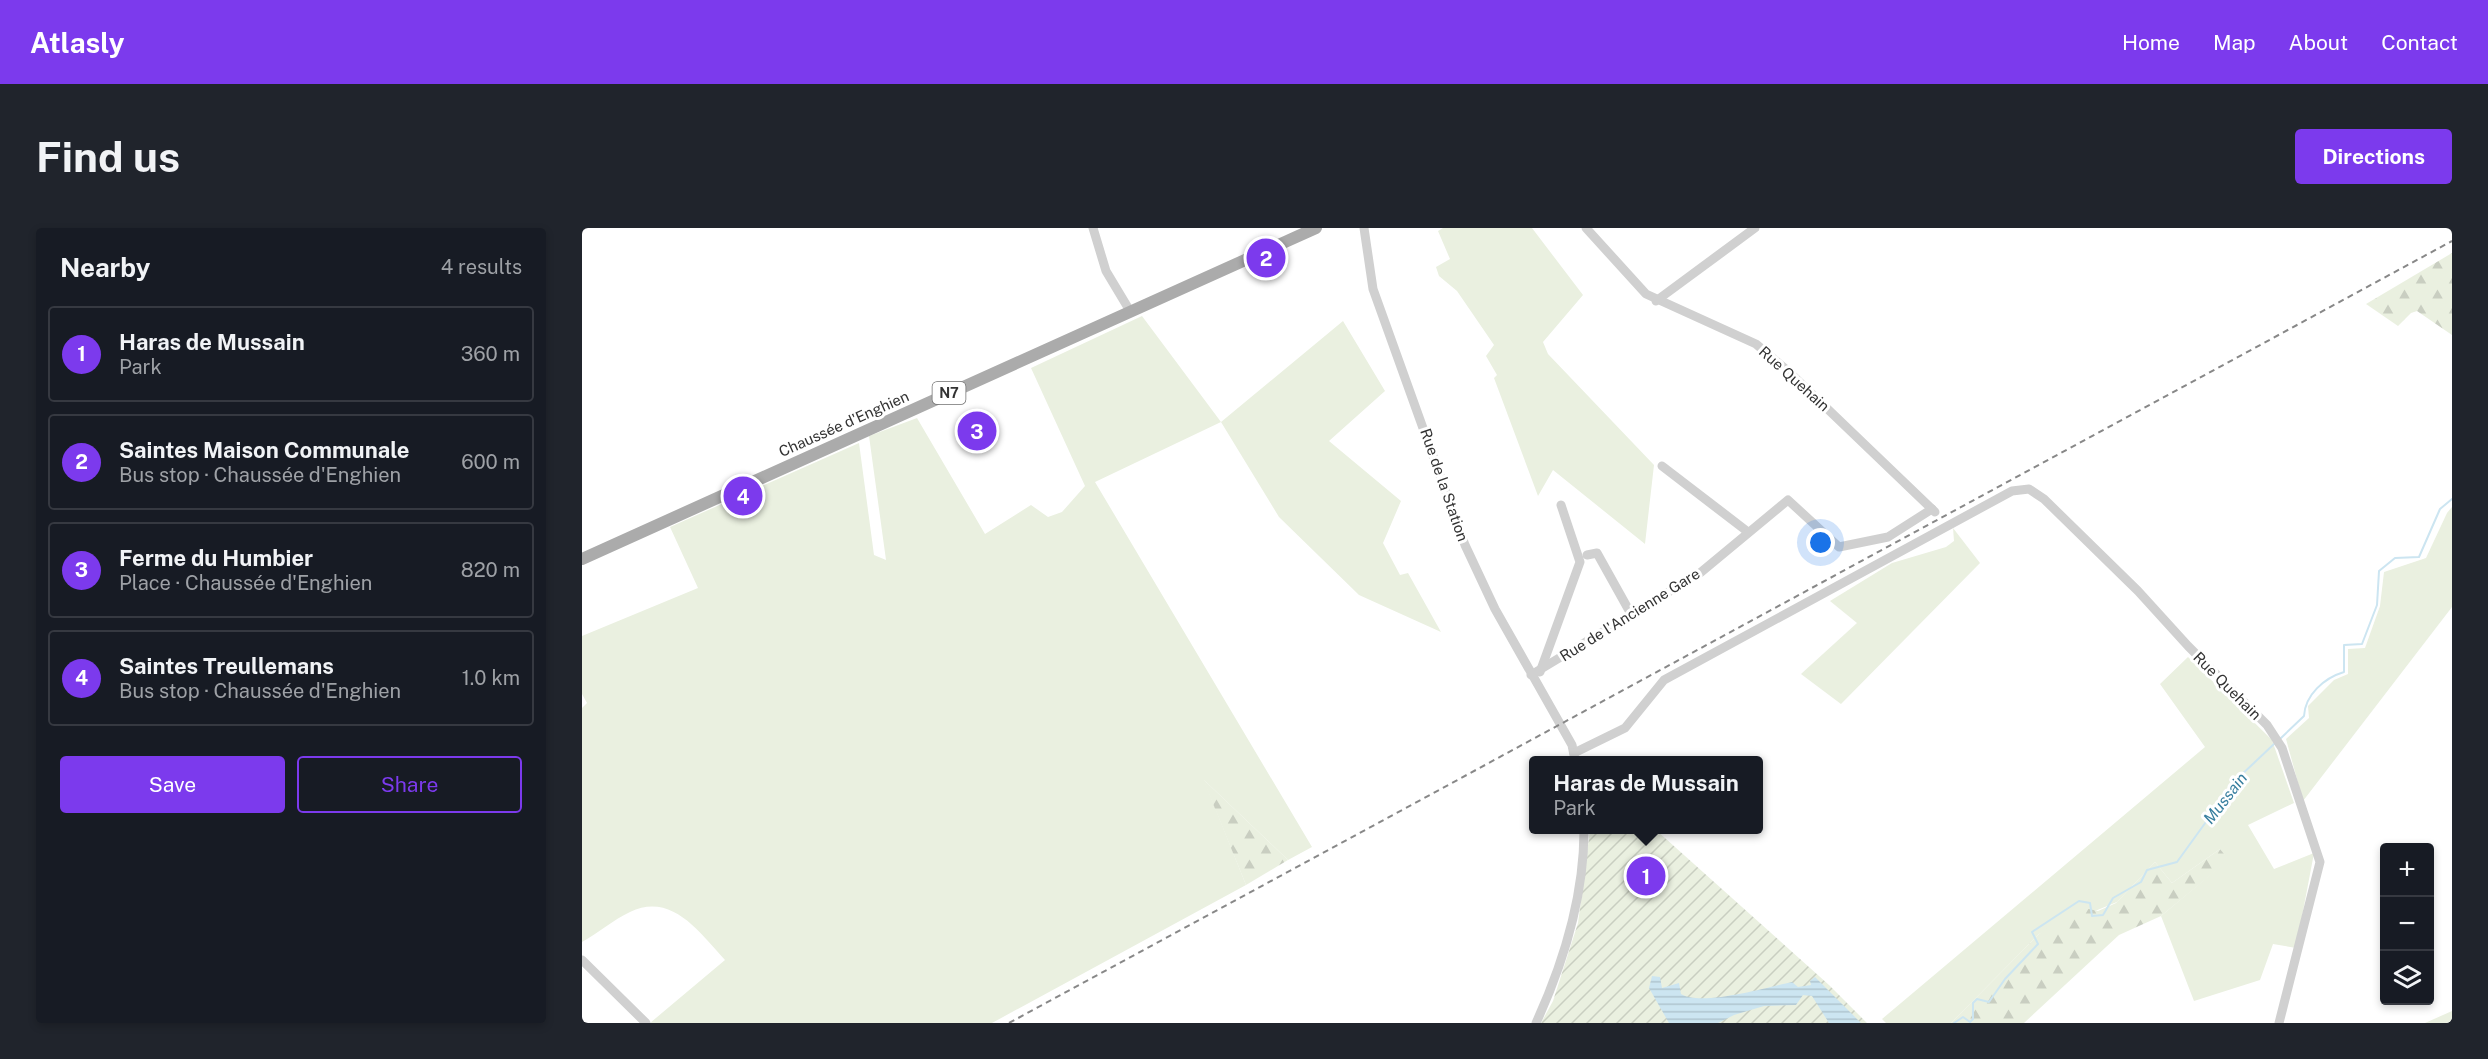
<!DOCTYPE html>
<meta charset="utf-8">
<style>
:root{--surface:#171b24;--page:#20242c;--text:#f1f3f6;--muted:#9ea1a6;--line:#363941;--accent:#7c3aed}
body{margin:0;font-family:"Public Sans",sans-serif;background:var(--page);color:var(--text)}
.controls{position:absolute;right:18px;bottom:18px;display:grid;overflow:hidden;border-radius:6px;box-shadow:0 3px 9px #0003}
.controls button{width:54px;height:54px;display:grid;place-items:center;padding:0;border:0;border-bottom:2px solid var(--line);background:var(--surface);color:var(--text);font:30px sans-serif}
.you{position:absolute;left:1239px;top:315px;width:21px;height:21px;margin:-15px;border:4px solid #fff;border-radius:50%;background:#1a73e8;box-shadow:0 0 0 9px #1a73e833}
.badge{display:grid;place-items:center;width:39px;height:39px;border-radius:50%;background:var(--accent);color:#fff;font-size:20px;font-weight:700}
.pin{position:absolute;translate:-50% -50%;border:3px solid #fff;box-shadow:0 2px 6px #0006}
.popup{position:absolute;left:947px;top:528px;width:234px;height:78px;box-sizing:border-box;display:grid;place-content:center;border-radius:6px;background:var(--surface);filter:drop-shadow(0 2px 4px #0005);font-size:20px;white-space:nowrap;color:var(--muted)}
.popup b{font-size:22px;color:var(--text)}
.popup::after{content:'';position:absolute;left:50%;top:100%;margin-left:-12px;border:12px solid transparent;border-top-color:var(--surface)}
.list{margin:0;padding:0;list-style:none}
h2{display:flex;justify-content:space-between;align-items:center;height:78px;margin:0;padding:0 24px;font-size:26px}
h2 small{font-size:20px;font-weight:400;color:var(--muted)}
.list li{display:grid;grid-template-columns:39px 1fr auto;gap:18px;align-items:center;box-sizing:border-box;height:96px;margin:0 12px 12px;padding:0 12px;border:2px solid var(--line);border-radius:6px}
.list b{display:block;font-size:22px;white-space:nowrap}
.list p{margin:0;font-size:20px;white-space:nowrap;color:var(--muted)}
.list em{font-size:20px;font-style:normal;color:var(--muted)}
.actions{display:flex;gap:12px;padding:18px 24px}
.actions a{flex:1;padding:14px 0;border:2px solid var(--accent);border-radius:6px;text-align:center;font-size:21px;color:var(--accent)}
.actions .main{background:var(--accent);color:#fff}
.icon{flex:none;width:33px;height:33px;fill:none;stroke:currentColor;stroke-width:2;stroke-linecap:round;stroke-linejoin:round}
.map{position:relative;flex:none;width:1870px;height:795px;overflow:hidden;border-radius:6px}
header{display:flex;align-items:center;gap:36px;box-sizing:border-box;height:84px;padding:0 30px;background:var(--accent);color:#fff}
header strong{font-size:28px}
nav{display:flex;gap:33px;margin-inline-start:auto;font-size:21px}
.intro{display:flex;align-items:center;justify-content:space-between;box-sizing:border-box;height:144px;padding:0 36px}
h1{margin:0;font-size:42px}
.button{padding:15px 27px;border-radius:6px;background:var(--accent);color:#fff;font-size:21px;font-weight:700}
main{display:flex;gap:36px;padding:0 36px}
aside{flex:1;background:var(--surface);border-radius:6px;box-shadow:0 3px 9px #0003}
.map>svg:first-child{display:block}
</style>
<header>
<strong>Atlasly</strong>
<nav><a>Home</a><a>Map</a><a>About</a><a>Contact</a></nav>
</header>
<div class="intro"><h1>Find us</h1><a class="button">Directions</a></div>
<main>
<aside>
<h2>Nearby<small>4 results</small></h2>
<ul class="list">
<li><span class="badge">1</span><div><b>Haras de Mussain</b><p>Park</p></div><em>360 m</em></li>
<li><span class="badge">2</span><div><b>Saintes Maison Communale</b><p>Bus stop · Chaussée d'Enghien</p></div><em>600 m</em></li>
<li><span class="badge">3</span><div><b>Ferme du Humbier</b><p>Place · Chaussée d'Enghien</p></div><em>820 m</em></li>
<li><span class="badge">4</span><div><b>Saintes Treullemans</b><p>Bus stop · Chaussée d'Enghien</p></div><em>1.0 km</em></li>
</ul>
<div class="actions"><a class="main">Save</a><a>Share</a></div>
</aside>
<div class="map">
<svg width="1870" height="795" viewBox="0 0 1870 795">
<defs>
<pattern id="forest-firs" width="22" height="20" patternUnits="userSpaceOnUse" patternTransform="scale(1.5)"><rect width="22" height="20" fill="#eaf0e0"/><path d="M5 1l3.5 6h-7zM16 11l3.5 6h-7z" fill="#c9cec1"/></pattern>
<pattern id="garden-furrows" width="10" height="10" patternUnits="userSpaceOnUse" patternTransform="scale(1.5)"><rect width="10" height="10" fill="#eaf0e0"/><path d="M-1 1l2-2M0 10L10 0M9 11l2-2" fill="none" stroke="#c9cec1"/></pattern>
<pattern id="water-rules" width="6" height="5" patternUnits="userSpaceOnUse" patternTransform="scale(1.5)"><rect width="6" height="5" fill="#cce5f1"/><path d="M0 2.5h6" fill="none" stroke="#b0c5cf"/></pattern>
</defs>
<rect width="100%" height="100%" fill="#fff"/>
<!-- grass -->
<g fill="#eaf0e0">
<path d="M861 0H950L1001 67 961 114 966 126 1072 237 1063 316 971 242 956 268 912 150 915 147 904 128 912 117 875 63 857 48 854 39 868 31 856 3Z"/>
<path d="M560 88 639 194 761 93 803 163 747 213 819 273 801 315 818 347 826 345 859 404 777 367 697 289 639 194 513 254 730 619 706 632 622 552 664 657 410 795H68L143 732C117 704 90 664 48 684 31 692 16 705 0 714V480L5 475 0 466V408L116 360 88 299 277 215 292 327 304 332 287 208 335 190 403 306 449 277 466 289 480 284 503 258 449 140Z"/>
<path d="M1870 279V379L1721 573 1704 511 1727 490 1726 478 1752 452 1766 446V421L1783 420 1798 378 1802 344 1844 330 1865 285Z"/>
<path d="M1371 300 1398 335 1259 476 1219 446 1275 395 1248 373 1310 335 1364 319 1372 313Z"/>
<path d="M1606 429 1690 512 1712 575 1666 597 1692 641 1732 625 1714 720 1691 716 1678 752 1612 773 1579 688 1646 632 1638 621 1590 655 1573 634 1535 674 1457 706 1369 795H1304L1300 791 1623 519 1578 456Z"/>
<path d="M1870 783V795H1843Z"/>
</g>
<!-- forest -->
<g fill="url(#forest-firs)">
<path d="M1870 25V107L1835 83 1829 85 1816 98 1784 76Z"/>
<path d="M621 551 706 632 664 657Z"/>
<path d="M1638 621 1647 632 1579 688 1537 707 1442 795H1369L1457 706 1497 679 1516 683 1534 675 1573 634 1590 655Z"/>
</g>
<!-- garden -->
<path fill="url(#garden-furrows)" d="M1008 602H1074L1247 757 1285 795H959L971 773 996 695Z"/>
<!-- water -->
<path fill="url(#water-rules)" d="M1070 748 1078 749 1080 760 1097 755 1099 766C1119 779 1186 759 1210 754L1216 759 1229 757 1228 753 1233 749 1279 795H1247L1230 768 1221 767 1214 777 1182 778 1152 787 1136 795H1087L1067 760Z"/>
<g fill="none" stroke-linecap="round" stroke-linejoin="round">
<!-- stream -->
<g stroke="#cce5f1" stroke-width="2">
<path d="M1699 510 1722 488C1723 467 1742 450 1762 444V417L1780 416 1795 377 1797 343 1813 330 1837 329 1858 281 1870 271"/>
<path d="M1372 795 1381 789 1388 794 1391 791V775L1395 771 1407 774 1423 751 1456 716 1450 704 1497 673 1508 675 1510 688 1521 687 1531 670 1559 654 1565 642 1595 634 1655 551 1692 516"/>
</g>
<!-- minor -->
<g stroke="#d0d0d0" stroke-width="9">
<path d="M511 0 524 43 548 83"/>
<path d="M782 0 791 61 883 317 913 381 990 517 993 532"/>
<path d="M1004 0 1064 66 1174 116 1207 144 1353 284"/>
<path d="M1074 73 1173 0"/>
<path d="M1080 238 1166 304"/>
<path d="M1005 327 1015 325 1049 386"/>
<path d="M958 444 998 334 979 277"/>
<path d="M949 447 1118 345 1206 272 1257 319 1306 309 1350 281"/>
<path d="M992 525 1043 500 1082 452 1430 263 1447 261 1462 271 1556 363 1606 418 1685 497 1700 520 1738 634 1697 795"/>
<path d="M0 732 64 795"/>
<path d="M954 795C981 736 1002 667 1002 602"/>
</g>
<!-- major -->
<path stroke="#ababab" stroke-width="12" d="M0 331 734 0"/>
<!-- rail -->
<path stroke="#888" stroke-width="2" stroke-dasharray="6 4.5" stroke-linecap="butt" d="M427 795 1870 13"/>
</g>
<g text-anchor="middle" stroke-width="6" stroke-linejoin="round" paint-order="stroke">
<!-- shield labels -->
<rect fill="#fff" stroke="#707070" stroke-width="1.5" x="350.5" y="154" width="33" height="22" rx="4.5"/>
<g font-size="14" font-weight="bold" fill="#333">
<text x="367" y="170">N7</text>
</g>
<!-- street labels -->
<g font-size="15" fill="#333" stroke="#fff">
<text transform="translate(1212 151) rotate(42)" y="5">Rue Quehain</text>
<text transform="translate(262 196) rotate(-24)" y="5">Chaussée d'Enghien</text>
<text transform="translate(862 257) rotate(71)" y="5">Rue de la Station</text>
<text transform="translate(1048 387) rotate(-32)" y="5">Rue de l'Ancienne Gare</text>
<text transform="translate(1645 458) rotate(45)" y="5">Rue Quehain</text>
</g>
<!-- water labels -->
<g font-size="16" font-style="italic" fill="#377e9e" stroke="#fff">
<text transform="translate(1643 570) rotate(-52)" y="6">Mussain</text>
</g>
</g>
</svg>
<div class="controls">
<button>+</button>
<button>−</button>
<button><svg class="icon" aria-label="layers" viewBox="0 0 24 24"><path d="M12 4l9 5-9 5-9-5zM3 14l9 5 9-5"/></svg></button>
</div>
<div class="you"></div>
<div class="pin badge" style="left:1064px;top:648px">1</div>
<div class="popup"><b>Haras de Mussain</b>Park</div>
<div class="pin badge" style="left:684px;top:30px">2</div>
<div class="pin badge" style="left:395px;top:203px">3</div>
<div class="pin badge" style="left:161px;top:268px">4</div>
</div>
</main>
